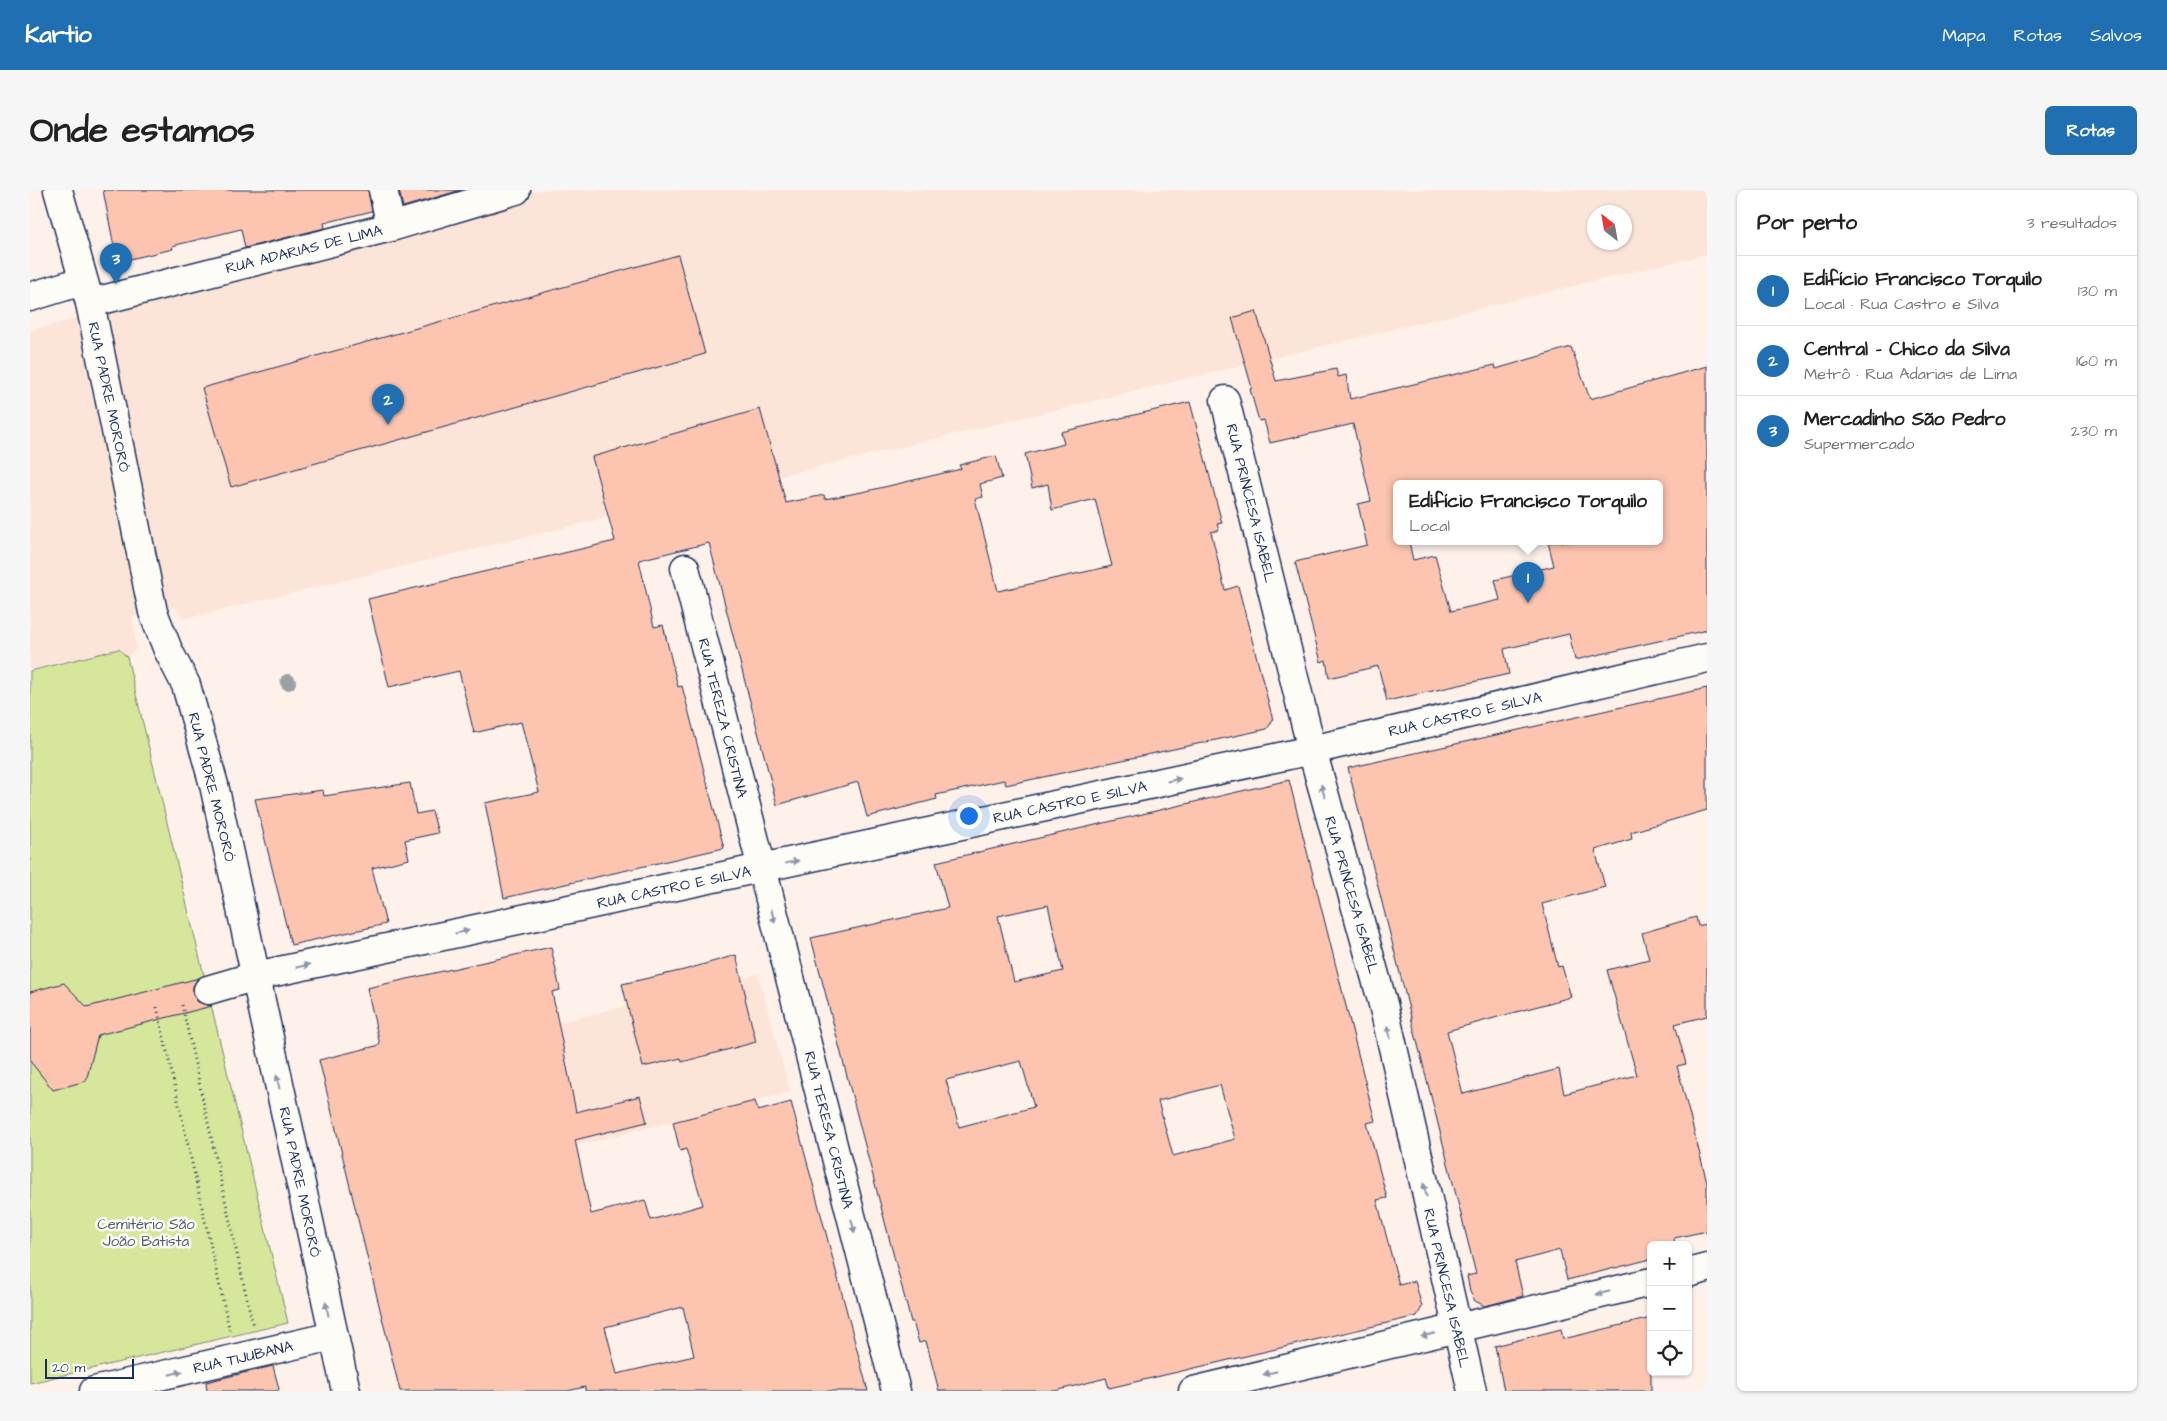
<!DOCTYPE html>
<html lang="pt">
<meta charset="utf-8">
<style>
:root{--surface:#fff;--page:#f6f6f6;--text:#222;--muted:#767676;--line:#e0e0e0;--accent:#1f6fb2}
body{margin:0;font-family:"Architects Daughter",sans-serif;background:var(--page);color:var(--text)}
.controls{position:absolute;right:15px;bottom:15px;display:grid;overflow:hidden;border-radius:8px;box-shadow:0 1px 4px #0004}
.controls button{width:45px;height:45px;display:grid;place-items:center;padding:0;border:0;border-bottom:1px solid var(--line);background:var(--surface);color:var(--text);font:25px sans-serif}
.compass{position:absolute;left:1557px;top:15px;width:45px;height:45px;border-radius:50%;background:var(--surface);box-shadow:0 1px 4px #0004;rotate:329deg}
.scale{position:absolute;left:15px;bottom:12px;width:89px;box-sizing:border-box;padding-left:5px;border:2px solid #1b2f5e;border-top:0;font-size:14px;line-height:18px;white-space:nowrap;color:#1b2f5e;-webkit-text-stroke:4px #fdfcf7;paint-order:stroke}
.you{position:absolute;left:938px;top:625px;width:18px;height:18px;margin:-12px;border:4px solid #fff;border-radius:50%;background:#1a73e8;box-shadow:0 0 0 8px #1a73e833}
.badge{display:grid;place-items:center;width:32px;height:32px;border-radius:50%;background:var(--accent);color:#fff;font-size:16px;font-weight:700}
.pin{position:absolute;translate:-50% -41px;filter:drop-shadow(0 1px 2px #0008)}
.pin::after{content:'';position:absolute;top:26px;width:18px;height:15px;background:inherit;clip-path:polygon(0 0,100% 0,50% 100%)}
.popup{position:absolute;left:1363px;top:290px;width:270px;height:65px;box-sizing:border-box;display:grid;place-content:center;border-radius:8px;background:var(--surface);filter:drop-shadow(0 1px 4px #0005);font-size:16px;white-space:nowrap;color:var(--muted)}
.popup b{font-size:19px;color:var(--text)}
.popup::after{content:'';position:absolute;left:50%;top:100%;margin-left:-10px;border:10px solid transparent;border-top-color:var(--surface)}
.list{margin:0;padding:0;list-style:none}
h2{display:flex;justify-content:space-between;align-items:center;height:65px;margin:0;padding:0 20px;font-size:21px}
h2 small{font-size:16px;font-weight:400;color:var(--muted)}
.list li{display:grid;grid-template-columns:32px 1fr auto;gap:15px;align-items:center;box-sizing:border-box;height:70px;padding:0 20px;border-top:1px solid var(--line)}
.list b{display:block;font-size:19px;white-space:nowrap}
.list p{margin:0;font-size:16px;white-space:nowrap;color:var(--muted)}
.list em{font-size:16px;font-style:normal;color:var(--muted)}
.icon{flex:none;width:28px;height:28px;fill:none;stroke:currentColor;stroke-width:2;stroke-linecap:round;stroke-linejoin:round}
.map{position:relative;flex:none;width:1677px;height:1201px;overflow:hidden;border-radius:8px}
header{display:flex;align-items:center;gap:30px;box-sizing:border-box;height:70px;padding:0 25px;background:var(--accent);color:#fff}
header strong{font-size:24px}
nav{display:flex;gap:28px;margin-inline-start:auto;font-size:18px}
.intro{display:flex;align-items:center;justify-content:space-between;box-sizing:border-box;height:120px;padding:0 30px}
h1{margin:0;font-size:35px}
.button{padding:12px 22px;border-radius:8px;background:var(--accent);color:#fff;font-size:18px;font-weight:700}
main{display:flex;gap:30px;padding:0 30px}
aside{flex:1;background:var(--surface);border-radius:8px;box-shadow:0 1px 4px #0004}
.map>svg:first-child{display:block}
</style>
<header>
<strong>Kartio</strong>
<nav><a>Mapa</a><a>Rotas</a><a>Salvos</a></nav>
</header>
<div class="intro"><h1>Onde estamos</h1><a class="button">Rotas</a></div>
<main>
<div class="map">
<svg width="1677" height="1201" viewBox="0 0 1677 1201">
<rect width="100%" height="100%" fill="#fdf1e9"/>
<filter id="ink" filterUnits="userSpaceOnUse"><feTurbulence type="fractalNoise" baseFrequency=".02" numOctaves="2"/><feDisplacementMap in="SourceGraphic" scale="10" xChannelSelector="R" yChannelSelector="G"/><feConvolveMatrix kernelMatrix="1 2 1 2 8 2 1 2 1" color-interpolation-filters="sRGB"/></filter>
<g filter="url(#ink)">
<!-- built -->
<g fill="#fde4d8" fill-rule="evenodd">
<path d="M511 0H1677V64L153 429 146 417 102 427 107 458 97 467 89 459 0 481V141L40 130 84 112ZM1564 22H1594V52H1564Z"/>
<path d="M728 784 760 902 525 961 505 838Z"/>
</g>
<!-- green -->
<path fill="#d6e69a" stroke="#788a7c" d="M89 459 97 467 258 1133 0 1193V481Z"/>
<!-- building -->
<g fill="#fdc5b0" stroke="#1b2f5e" fill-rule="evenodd">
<path d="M73 0H338L342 21 294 33 295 38 215 58 211 39 142 56 143 59 87 72Z"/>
<path d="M369 0H431L373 17Z"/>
<path d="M648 65 675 164 201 297 172 198Z"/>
<path d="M1226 121 1246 191 1306 179 1308 187 1316 185 1320 209 1465 175 1466 179 1541 157 1560 209 1677 176V440L1545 470 1539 444 1474 459 1479 484 1357 511 1348 476 1299 488 1296 470 1291 472 1265 372 1337 355 1328 314 1341 311 1323 234 1240 253 1234 230 1229 231 1220 199 1222 198 1202 128ZM1367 294H1629V352H1518L1524 376 1465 390 1470 410 1421 421 1405 365 1383 370 1379 352H1367Z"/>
<path d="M1160 212 1192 333 1187 334 1189 340 1181 342 1195 400 1208 396 1243 530 1237 539 976 595 974 590 906 605 907 609 837 627 828 592 747 615 679 353 609 370 624 437 633 435 648 497 652 496 694 658 474 708 455 613 509 602 491 532 444 543 429 481 359 497 338 409 585 351 562 267 730 219 756 313 794 305 795 309 837 301 931 279 929 275 966 266 972 288 950 294 953 307 945 309 968 401 1082 376 1065 309 1022 320 1018 294 1002 298 995 264 1034 254 1031 242Z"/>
<path d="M1677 498V620L1601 642 1602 649 1565 660 1575 697 1512 714 1528 777 1532 776 1541 807 1417 841 1433 904 1529 879 1534 904 1607 885 1577 780 1619 769 1612 743 1666 727 1668 736 1677 734V826L1645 834 1656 874 1647 876 1677 992V1041L1644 1048 1645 1055H1621V1069L1537 1090 1530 1060 1485 1072 1493 1106 1455 1116 1445 1111 1440 1102 1437 1086 1446 1084 1318 578Z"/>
<path d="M1259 590 1345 931 1337 933 1357 1008 1347 1010 1369 1095 1385 1091 1392 1117 1387 1126 1079 1198 1076 1188 1025 1201H909L896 1151 889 1153 883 1132H881L781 748 918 718 906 672ZM1018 715 1033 781 984 792 968 726ZM991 871 1004 917 929 937 916 890ZM1190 895 1205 949 1143 966 1128 911Z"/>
<path d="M380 593 386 624 402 621 408 643 375 650 379 669 342 678 356 734 261 755 225 609 293 600 294 606Z"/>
<path d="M521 757 530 800 522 802 546 922 610 906 617 932 545 950 561 1024 615 1010 621 1030 673 1015 656 959 650 961 643 932 725 911 728 921 761 912 838 1201H555V1197L537 1201H370L289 870 350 855 337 798ZM653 1117 664 1166 587 1184 575 1137Z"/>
<path d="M706 765 716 807 715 808 726 852 652 872 651 868 613 877 592 794 654 780Z"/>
<path d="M169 788 163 796V805L168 812 182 816 68 845 56 891 23 900 0 871V802L34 793 57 817Z"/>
<path d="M1621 1128V1201H1474L1465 1156 1531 1139 1533 1149Z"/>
<path d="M243 1176 249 1199 248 1201H177L176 1192Z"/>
</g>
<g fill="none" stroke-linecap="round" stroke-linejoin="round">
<!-- minor casing -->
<g stroke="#1b2f5e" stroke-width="31">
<g id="minor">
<path d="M28 0 60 113 123 422 138 460 156 495 184 595 316 1201"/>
<path d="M353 0 361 37"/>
<path d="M0 107 52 91"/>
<path d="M60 113 361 37 486 0"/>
<path d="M1195 210 1282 560 1353 814 1442 1201"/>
<path d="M655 378 866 1201"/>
<path d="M178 800 226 786 1282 560 1677 468"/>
<path d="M1658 1083 1677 1078"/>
<path d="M64 1201 303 1146"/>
<path d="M1163 1201 1621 1092"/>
</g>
</g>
<!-- path -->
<g stroke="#1b2f5e" stroke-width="3" stroke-dasharray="1 4" stroke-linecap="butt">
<path d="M152 815 223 1136"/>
<path d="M127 817 200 1142"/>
</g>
<!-- minor -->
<use href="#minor" stroke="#fdfcf7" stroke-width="28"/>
</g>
<!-- trees -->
<circle fill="#9ba0a5" cx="258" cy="492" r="8"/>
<!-- one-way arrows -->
<defs><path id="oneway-solid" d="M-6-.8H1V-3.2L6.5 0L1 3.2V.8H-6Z" transform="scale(1.25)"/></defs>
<g fill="#8c96aa">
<use href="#oneway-solid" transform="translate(1144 590) rotate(-12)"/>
<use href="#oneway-solid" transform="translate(1293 601) rotate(-106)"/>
<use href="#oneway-solid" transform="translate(762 672) rotate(-12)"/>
<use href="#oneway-solid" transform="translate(743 726) rotate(76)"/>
<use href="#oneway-solid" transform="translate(432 742) rotate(-12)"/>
<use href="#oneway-solid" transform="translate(273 776) rotate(-12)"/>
<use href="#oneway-solid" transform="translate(1359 842) rotate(-103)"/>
<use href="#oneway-solid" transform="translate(248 892) rotate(-102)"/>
<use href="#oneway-solid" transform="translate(1395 1000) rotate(-103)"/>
<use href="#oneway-solid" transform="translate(823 1036) rotate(76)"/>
<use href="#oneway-solid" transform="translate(1573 1103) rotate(166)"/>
<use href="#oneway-solid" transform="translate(297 1119) rotate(-102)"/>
<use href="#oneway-solid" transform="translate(1398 1145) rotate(167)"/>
<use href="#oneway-solid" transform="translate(146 1183) rotate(-13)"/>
<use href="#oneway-solid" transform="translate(1240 1183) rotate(167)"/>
</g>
</g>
<g text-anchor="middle" stroke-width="5" stroke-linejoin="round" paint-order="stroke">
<!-- street labels -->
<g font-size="15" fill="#1b2f5e" stroke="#fdfcf7">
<text transform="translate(274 59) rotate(-14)" y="5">RUA ADARIAS DE LIMA</text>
<text transform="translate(79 207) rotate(78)" y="5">RUA PADRE MORORÓ</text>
<text transform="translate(1221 313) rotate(76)" y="5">RUA PRINCESA ISABEL</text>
<text transform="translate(1435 524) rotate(-13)" y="5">RUA CASTRO E SILVA</text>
<text transform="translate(693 528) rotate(76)" y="5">RUA TEREZA CRISTINA</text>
<text transform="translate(182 597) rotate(76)" y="5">RUA PADRE MORORÓ</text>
<text transform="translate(1040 612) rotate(-12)" y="5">RUA CASTRO E SILVA</text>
<text transform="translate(644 697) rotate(-12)" y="5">RUA CASTRO E SILVA</text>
<text transform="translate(1322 705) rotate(74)" y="5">RUA PRINCESA ISABEL</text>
<text transform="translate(799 940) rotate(76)" y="5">RUA TERESA CRISTINA</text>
<text transform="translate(270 992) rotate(78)" y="5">RUA PADRE MORORÓ</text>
<text transform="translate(1417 1098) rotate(77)" y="5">RUA PRINCESA ISABEL</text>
<text transform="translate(213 1167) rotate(-13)" y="5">RUA TIJUBANA</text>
</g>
<!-- park labels -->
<g font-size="15" fill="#4a5d6d" stroke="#fdfcf7">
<text x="116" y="1039">Cemitério São<tspan x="116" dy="17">João Batista</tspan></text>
</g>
</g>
</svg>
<div class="controls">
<button>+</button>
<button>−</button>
<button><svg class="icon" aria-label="locate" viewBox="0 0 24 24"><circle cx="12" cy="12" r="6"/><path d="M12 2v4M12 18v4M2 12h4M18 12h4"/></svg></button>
</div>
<svg class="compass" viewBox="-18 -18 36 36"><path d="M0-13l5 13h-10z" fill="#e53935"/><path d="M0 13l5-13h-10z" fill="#767676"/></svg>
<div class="scale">20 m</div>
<div class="you"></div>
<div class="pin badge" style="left:1498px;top:413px">1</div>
<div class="popup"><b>Edifício Francisco Torquilo</b>Local</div>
<div class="pin badge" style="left:358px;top:235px">2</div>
<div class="pin badge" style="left:86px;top:94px">3</div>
</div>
<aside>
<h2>Por perto<small>3 resultados</small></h2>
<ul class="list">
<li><span class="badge">1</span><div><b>Edifício Francisco Torquilo</b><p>Local · Rua Castro e Silva</p></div><em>130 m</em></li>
<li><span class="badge">2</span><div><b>Central - Chico da Silva</b><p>Metrô · Rua Adarias de Lima</p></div><em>160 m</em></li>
<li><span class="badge">3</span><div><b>Mercadinho São Pedro</b><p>Supermercado</p></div><em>230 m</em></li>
</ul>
</aside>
</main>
